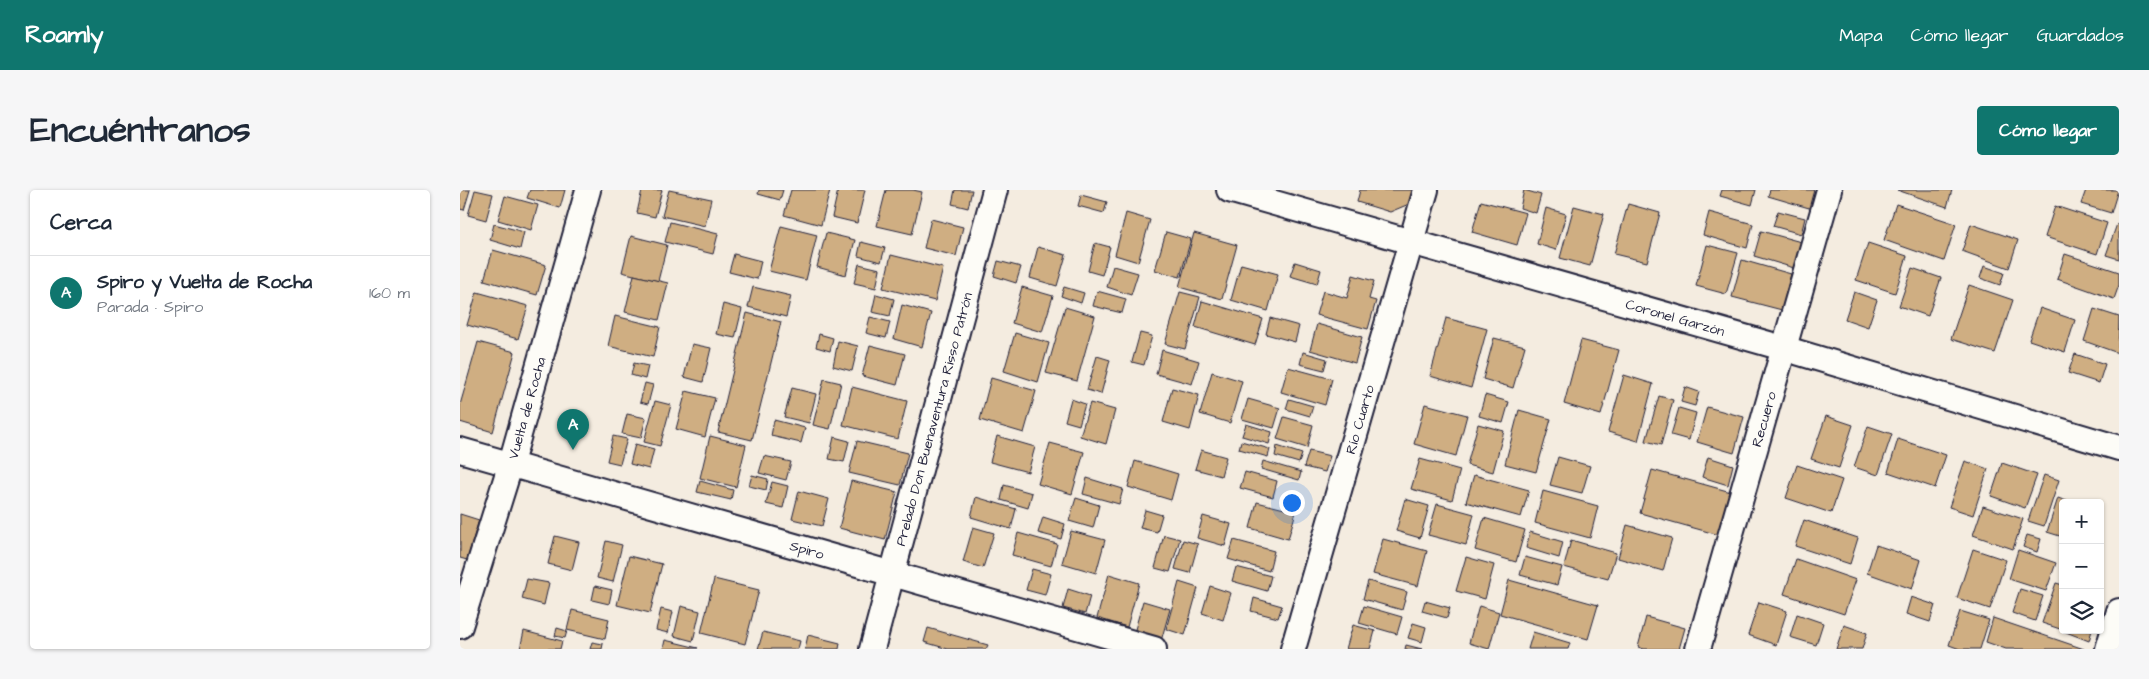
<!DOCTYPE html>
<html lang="es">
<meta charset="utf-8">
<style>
:root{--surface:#fff;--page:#f6f6f7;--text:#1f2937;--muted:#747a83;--line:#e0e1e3;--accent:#0f766e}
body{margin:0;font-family:"Architects Daughter",sans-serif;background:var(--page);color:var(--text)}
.controls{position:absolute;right:15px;bottom:15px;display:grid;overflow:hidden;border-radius:5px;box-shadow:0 1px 4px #0004}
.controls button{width:45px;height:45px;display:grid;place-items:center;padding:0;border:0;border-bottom:1px solid var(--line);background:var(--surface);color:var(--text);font:25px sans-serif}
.you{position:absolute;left:831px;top:312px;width:18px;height:18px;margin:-12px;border:4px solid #fff;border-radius:50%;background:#1a73e8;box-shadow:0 0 0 8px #1a73e833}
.badge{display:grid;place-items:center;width:32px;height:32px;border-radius:50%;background:var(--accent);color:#fff;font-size:16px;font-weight:700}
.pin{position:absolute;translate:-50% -41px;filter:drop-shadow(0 1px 2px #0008)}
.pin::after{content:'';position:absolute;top:26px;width:18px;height:15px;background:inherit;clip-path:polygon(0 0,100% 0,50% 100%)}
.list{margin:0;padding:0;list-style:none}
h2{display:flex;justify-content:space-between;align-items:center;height:65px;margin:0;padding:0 20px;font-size:21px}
h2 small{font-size:16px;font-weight:400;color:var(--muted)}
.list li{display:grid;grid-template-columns:32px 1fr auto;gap:15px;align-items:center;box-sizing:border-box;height:75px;padding:0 20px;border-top:1px solid var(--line)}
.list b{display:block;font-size:19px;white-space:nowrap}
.list p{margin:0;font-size:16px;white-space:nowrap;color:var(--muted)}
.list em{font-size:16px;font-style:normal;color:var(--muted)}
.icon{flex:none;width:28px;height:28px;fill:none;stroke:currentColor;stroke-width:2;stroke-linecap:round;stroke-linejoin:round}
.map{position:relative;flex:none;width:1659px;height:459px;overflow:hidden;border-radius:5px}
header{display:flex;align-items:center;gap:30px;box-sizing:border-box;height:70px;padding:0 25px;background:var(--accent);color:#fff}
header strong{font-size:24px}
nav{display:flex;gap:28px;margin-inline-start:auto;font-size:18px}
.intro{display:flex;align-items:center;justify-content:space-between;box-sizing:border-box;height:120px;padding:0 30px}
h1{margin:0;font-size:35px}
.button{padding:12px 22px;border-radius:5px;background:var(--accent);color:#fff;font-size:18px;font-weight:700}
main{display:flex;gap:30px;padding:0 30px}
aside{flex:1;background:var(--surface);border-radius:5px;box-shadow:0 1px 4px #0004}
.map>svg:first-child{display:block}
</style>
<header>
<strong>Roamly</strong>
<nav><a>Mapa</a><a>Cómo llegar</a><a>Guardados</a></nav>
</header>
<div class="intro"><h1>Encuéntranos</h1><a class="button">Cómo llegar</a></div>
<main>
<aside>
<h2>Cerca<small></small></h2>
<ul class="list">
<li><span class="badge">A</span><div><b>Spiro y Vuelta de Rocha</b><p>Parada · Spiro</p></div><em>160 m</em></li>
</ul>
</aside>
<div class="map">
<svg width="1659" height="459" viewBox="0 0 1659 459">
<rect width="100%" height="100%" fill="#f4ece0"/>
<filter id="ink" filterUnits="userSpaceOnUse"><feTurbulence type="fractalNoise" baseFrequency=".02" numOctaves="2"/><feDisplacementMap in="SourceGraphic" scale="10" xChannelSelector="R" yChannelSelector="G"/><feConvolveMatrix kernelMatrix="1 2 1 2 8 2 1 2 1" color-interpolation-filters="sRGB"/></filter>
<g filter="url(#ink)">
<!-- building -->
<g fill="#cfae82" stroke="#22223b">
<path d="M0 0H10L4 20 0 19Z"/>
<path d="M15 0 33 4 26 30 8 25Z"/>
<path d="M70 0H105L100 18 67 8Z"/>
<path d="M182 0H202L195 27 177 23Z"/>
<path d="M209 0 251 9 245 36 202 26Z"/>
<path d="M299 0H323L320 10 298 4Z"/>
<path d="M331 0H370L361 35 324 25Z"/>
<path d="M378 0H405L397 33 372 27Z"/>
<path d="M426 0H453L462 2 452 44 417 36Z"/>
<path d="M495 0H512L508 18 492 14Z"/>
<path d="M900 0H953L949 14 930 22 897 12Z"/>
<path d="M1064 0 1081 5 1076 23 1060 18Z"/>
<path d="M1262 0H1296L1292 15 1260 6Z"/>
<path d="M1310 0H1354L1349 18 1308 6Z"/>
<path d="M1437 0H1492L1487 17Z"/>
<path d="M1626 0H1658L1651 23 1621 14Z"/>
<path d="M621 5 647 12 644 23 618 16Z"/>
<path d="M45 6 78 15 71 40 38 30Z"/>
<path d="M1021 11 1066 23 1057 55 1012 42Z"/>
<path d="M1168 14 1200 23 1187 72 1154 64Z"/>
<path d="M1436 14 1496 34 1484 71 1424 50Z"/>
<path d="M1114 16 1144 24 1130 76 1100 68Z"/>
<path d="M1595 16 1647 33 1637 64 1585 47Z"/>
<path d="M1086 18 1106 24 1096 60 1077 54Z"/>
<path d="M1318 21 1345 28 1341 44 1313 36Z"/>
<path d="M1249 22 1293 34 1287 58 1243 45Z"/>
<path d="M666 23 690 30 678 72 655 65Z"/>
<path d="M471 29 503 37 496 66 464 58Z"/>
<path d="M210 32 258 44 253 64 205 52Z"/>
<path d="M34 34 64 42 60 59 30 50Z"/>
<path d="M1511 34 1558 50 1549 78 1502 61Z"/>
<path d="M1657 34 1659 35V69L1646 65Z"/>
<path d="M321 36 357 45 346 90 309 81Z"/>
<path d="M1301 41 1341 52 1334 78 1294 66Z"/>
<path d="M706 42 731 49 720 87 695 80Z"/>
<path d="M366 43 395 50 386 85 357 77Z"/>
<path d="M734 43 777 55 762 109 719 97Z"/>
<path d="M171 46 207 55 198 91 162 82Z"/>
<path d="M401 52 425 58 421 72 398 66Z"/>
<path d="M635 53 650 57 642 85 628 81Z"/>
<path d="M1408 53 1447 66 1435 103 1396 90Z"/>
<path d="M1247 55 1278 63 1266 104 1236 96Z"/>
<path d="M578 57 606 65 597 96 570 88Z"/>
<path d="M33 60 86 75 77 105 24 90Z"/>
<path d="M274 64 301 71 297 89 269 82Z"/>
<path d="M1605 64 1659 82V95L1654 109 1597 89Z"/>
<path d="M431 65 483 78 475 111 423 98Z"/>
<path d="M1282 70 1331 84 1322 120 1272 107Z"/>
<path d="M538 71 561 77 556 93 534 86Z"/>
<path d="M835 72 861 80 857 94 830 86Z"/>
<path d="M399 74 420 79 416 98 394 93Z"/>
<path d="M781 74 818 84 808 121 771 110Z"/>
<path d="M653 76 678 83 671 105 647 97Z"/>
<path d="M1524 76 1544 83 1540 95 1520 88Z"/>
<path d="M1452 78 1481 88 1468 126 1439 116Z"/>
<path d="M174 85 208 93 199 130 165 122Z"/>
<path d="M893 85 914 91 909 109 916 111 908 139 856 125 863 101 887 108Z"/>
<path d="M1509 95 1553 110 1535 163 1491 149Z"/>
<path d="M293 97 331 106 326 127 288 117Z"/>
<path d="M562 97 593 106 582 142 552 133Z"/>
<path d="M604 97 624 103 621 113 601 106Z"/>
<path d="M637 101 666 109 662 123 633 116Z"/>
<path d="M17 102 68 116 58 149 7 135Z"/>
<path d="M720 102 740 107 725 159 705 154Z"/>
<path d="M1394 102 1417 110 1408 137 1385 129Z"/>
<path d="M416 104 434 109 430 126 412 122Z"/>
<path d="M742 111 803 129 795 155 735 137Z"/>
<path d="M263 114 282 119 275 148 256 144Z"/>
<path d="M442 115 471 123 462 157 434 149Z"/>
<path d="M605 117 635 126 617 191 586 183Z"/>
<path d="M1580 118 1615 130 1605 162 1569 150Z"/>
<path d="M1634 119 1659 127 1658 163 1624 151Z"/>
<path d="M287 123 321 132 292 250 258 242Z"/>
<path d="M155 126 200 137 193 167 148 156Z"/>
<path d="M410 127 430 132 426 148 406 143Z"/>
<path d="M810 128 839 136 835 152 806 144Z"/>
<path d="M986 128 1027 139 1011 198 970 186Z"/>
<path d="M857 134 902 147 895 173 850 160Z"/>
<path d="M555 143 589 153 578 192 544 181Z"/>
<path d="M680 143 692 146 684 175 672 172Z"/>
<path d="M359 144 373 148 370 161 356 157Z"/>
<path d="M1034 148 1065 156 1053 198 1023 189Z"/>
<path d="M1121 150 1159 160 1141 225 1104 214Z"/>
<path d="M378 151 398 156 392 181 373 176Z"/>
<path d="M18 152 55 162 33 242 0 232V215Z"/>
<path d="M232 154 251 158 243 192 224 187Z"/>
<path d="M410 155 445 164 437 195 402 186Z"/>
<path d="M702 160 739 171 732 194 696 184Z"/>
<path d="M843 162 867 169 864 180 840 174Z"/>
<path d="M1615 164 1645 174 1639 193 1608 183Z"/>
<path d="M637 166 650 170 641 204 627 200Z"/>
<path d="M174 173 188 176 185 189 171 185Z"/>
<path d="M828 177 872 189 865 215 821 202Z"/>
<path d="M752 182 782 191 770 233 740 224Z"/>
<path d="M1164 185 1193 194 1178 251 1148 242Z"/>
<path d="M531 188 576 201 564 243 520 230Z"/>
<path d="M364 189 381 193 370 239 353 235Z"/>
<path d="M185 193 193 195 188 214 180 212Z"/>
<path d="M392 197 447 211 438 249 383 235Z"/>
<path d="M1225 197 1239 202 1235 216 1221 212Z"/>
<path d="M332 198 356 204 349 233 324 227Z"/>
<path d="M712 198 739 205 730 240 703 232Z"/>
<path d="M226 201 255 208 245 247 216 239Z"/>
<path d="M1025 205 1049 212 1043 233 1019 226Z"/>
<path d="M1199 206 1213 210 1201 255 1186 251Z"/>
<path d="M611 209 625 214 619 235 605 231Z"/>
<path d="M788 209 820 218 814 238 782 229Z"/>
<path d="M829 209 853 216 850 226 826 219Z"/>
<path d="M195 211 211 215 200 256 184 252Z"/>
<path d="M630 213 655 220 646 254 620 246Z"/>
<path d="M965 214 1007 225 996 266 954 254Z"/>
<path d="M1247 217 1284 227 1274 263 1237 252Z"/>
<path d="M1219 218 1236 223 1229 250 1211 245Z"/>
<path d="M1059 220 1091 229 1076 282 1045 274Z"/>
<path d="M167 224 186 228 181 248 162 244Z"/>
<path d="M1366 226 1393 235 1379 278 1351 269Z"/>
<path d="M824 227 853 235 847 258 817 249Z"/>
<path d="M314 230 345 238 341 253 311 246Z"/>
<path d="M786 234 812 242 809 254 782 246Z"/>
<path d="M1018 234 1044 241 1033 282 1007 275Z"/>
<path d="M1408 236 1432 244 1418 285 1394 277Z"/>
<path d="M153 246 167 249 160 274 147 271Z"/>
<path d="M250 246 286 255 276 297 240 288Z"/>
<path d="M537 246 575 257 568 282 530 272Z"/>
<path d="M374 247 389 251 384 272 369 269Z"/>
<path d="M1438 249 1486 265 1475 298 1428 282Z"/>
<path d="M397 251 448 263 440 295 389 283Z"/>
<path d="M781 251 810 259 808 267 779 259Z"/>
<path d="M590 253 624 262 612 304 578 294Z"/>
<path d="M175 254 194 259 189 279 170 274Z"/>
<path d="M817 256 842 264 839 273 815 266Z"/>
<path d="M741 260 766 267 761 286 735 279Z"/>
<path d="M849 261 870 266 865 282 844 277Z"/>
<path d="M304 266 331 272 326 290 299 283Z"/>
<path d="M1098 267 1130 276 1122 303 1090 295Z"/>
<path d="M1248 267 1273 275 1268 295 1242 287Z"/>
<path d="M960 269 1000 280 992 310 951 299Z"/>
<path d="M675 271 718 284 711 310 668 297Z"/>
<path d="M803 271 841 282 839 290 801 279Z"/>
<path d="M1505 271 1528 279 1513 325 1489 317Z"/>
<path d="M1542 273 1577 285 1565 318 1531 306Z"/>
<path d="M1337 275 1382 290 1371 323 1326 308Z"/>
<path d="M1192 280 1271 302 1259 345 1180 323Z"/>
<path d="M785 282 817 291 813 307 780 298Z"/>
<path d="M292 285 308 289 306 300 289 296Z"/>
<path d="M1014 285 1069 300 1061 327 1006 312Z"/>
<path d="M1584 285 1599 290 1584 336 1568 331Z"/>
<path d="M627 288 663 299 659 314 623 304Z"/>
<path d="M240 291 273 300 271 310 237 302Z"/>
<path d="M391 291 437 302 425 350 379 338Z"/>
<path d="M312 292 328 296 323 318 306 314Z"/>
<path d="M544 295 572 303 568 318 541 310Z"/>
<path d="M339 301 369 309 362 336 332 329Z"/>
<path d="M1083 301 1138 316 1130 348 1075 333Z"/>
<path d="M516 307 556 319 551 339 511 327Z"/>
<path d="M616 308 639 315 633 338 609 331Z"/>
<path d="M1598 308 1612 313H1603V347L1587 342Z"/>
<path d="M945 309 969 316 960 348 936 341Z"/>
<path d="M797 312 836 322 828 349 790 338Z"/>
<path d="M977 314 1014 324 1006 355 968 345Z"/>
<path d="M1523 316 1563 329 1553 359 1513 345Z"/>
<path d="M685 320 702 325 697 342 680 338Z"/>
<path d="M0 324 19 330 7 370 0 368Z"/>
<path d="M743 326 771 334 765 356 737 348Z"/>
<path d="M583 327 605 334 601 349 578 343Z"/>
<path d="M1024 328 1065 340 1056 372 1015 360Z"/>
<path d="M1344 330 1398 348 1390 374 1335 356Z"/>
<path d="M1167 335 1212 348 1203 381 1158 368Z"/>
<path d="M513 337 534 343 523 378 503 372Z"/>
<path d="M611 341 645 350 636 383 602 373Z"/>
<path d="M1070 342 1103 352 1099 368 1066 358Z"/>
<path d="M558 343 597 354 591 376 552 365Z"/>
<path d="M704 345 720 349 710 382 695 378Z"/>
<path d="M1567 345 1581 349 1577 362 1563 357Z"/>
<path d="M95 346 119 352 112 380 88 374Z"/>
<path d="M923 349 967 361 958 396 913 384Z"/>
<path d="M723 350 738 354 730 383 715 379Z"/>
<path d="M774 350 814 361 809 381 768 369Z"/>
<path d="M1111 350 1156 363 1148 389 1104 377Z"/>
<path d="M146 351 162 355 153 392 137 388Z"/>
<path d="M1416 355 1461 370 1452 399 1407 383Z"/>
<path d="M1513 359 1546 370 1530 419 1497 408Z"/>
<path d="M1558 360 1596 373 1586 401 1549 389Z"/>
<path d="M169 366 202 374 190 423 157 415Z"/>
<path d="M1006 367 1034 375 1025 409 996 401Z"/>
<path d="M1065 367 1102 377 1097 395 1060 385Z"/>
<path d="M1336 369 1396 390 1384 424 1324 404Z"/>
<path d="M776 377 811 386 807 401 772 391Z"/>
<path d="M572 379 591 384 585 405 566 400Z"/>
<path d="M649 384 679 393 667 437 637 428Z"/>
<path d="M67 389 89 393 84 415 62 409Z"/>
<path d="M254 389 299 400 285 454 241 443Z"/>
<path d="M1049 390 1138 415 1128 449 1040 424Z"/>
<path d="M908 391 947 402 942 420 903 409Z"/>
<path d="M719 392 738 398 725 445 706 439Z"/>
<path d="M1596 393 1603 395V440L1582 433Z"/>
<path d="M135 396 152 400 149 414 132 410Z"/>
<path d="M750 396 771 403 763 430 742 423Z"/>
<path d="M608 399 630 406 625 424 603 418Z"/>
<path d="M1560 399 1583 406 1575 431 1552 423Z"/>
<path d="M1451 407 1475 415 1470 432 1446 424Z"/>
<path d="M794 408 822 416 818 428 791 421Z"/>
<path d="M683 411 710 419 701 451 674 443Z"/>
<path d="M965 411 990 418 987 428 962 421Z"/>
<path d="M1299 412 1327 421 1316 455 1288 445Z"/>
<path d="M221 416 240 421 233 451 214 446Z"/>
<path d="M904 416 942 427 937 444 899 433Z"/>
<path d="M1019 416 1039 422 1029 459 1009 453Z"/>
<path d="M201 419 213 422 208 443 196 440Z"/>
<path d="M112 420 149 429 145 449 107 440Z"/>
<path d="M1500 421 1529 430 1520 459H1500L1489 455Z"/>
<path d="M1337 424 1363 433 1356 455 1330 447Z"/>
<path d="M1186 427 1225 438 1219 459H1184L1178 457Z"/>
<path d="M1533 428 1624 459H1546L1526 452Z"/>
<path d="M953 433 966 437 962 452 948 448Z"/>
<path d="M893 435 915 441 910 459H886Z"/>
<path d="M1384 435 1407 443 1402 459H1376Z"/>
<path d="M97 438 107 441 105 448 95 446Z"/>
<path d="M468 438 528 455 526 459H488L464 452Z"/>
<path d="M1606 440H1632L1629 451 1606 442Z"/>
<path d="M64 441 102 451 100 459H60Z"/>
<path d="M303 442 340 451 338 459H298Z"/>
<path d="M1073 442 1110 453 1108 459H1068Z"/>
<path d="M348 445 380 453 379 459H345Z"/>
<path d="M205 450 238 458 203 459Z"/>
<path d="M132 452 143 454 142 459H130Z"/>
<path d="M946 455 962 459H945Z"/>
</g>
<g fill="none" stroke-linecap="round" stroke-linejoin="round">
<!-- minor casing -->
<g stroke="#22223b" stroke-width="28">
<g id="minor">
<path id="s1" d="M769 0 1323 158 1659 258"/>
<path id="s2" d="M0 260 694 459"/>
<path id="s3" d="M0 436 51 273 128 0"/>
<path id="s4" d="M412 459 535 0"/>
<path id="s5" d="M833 459 966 0"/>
<path id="s6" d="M1238 459 1369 0"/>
<path d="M1648 459 1659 421"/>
</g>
</g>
<!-- minor -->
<use href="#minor" stroke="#fdfcf7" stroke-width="24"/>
</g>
</g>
<g text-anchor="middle" stroke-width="5" stroke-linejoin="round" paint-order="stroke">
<!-- street labels -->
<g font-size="14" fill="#22223b" stroke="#fdfcf7">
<text dy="5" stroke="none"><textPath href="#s1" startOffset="464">Coronel Garzón</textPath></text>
<text dy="5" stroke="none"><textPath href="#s3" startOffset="228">Vuelta de Rocha</textPath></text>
<text dy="5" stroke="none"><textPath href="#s4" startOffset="238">Prelado Don Buenaventura Risso Patrón</textPath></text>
<text dy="5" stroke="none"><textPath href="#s5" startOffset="239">Río Cuarto</textPath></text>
<text dy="5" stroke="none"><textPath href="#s6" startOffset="239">Recuero</textPath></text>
<text dy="5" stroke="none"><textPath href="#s2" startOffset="361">Spiro</textPath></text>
</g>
</g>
</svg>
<div class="controls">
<button>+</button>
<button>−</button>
<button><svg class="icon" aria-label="layers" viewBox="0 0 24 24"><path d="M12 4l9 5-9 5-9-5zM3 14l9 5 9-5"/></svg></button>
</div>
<div class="you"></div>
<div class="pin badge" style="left:113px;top:260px">A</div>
</div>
</main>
